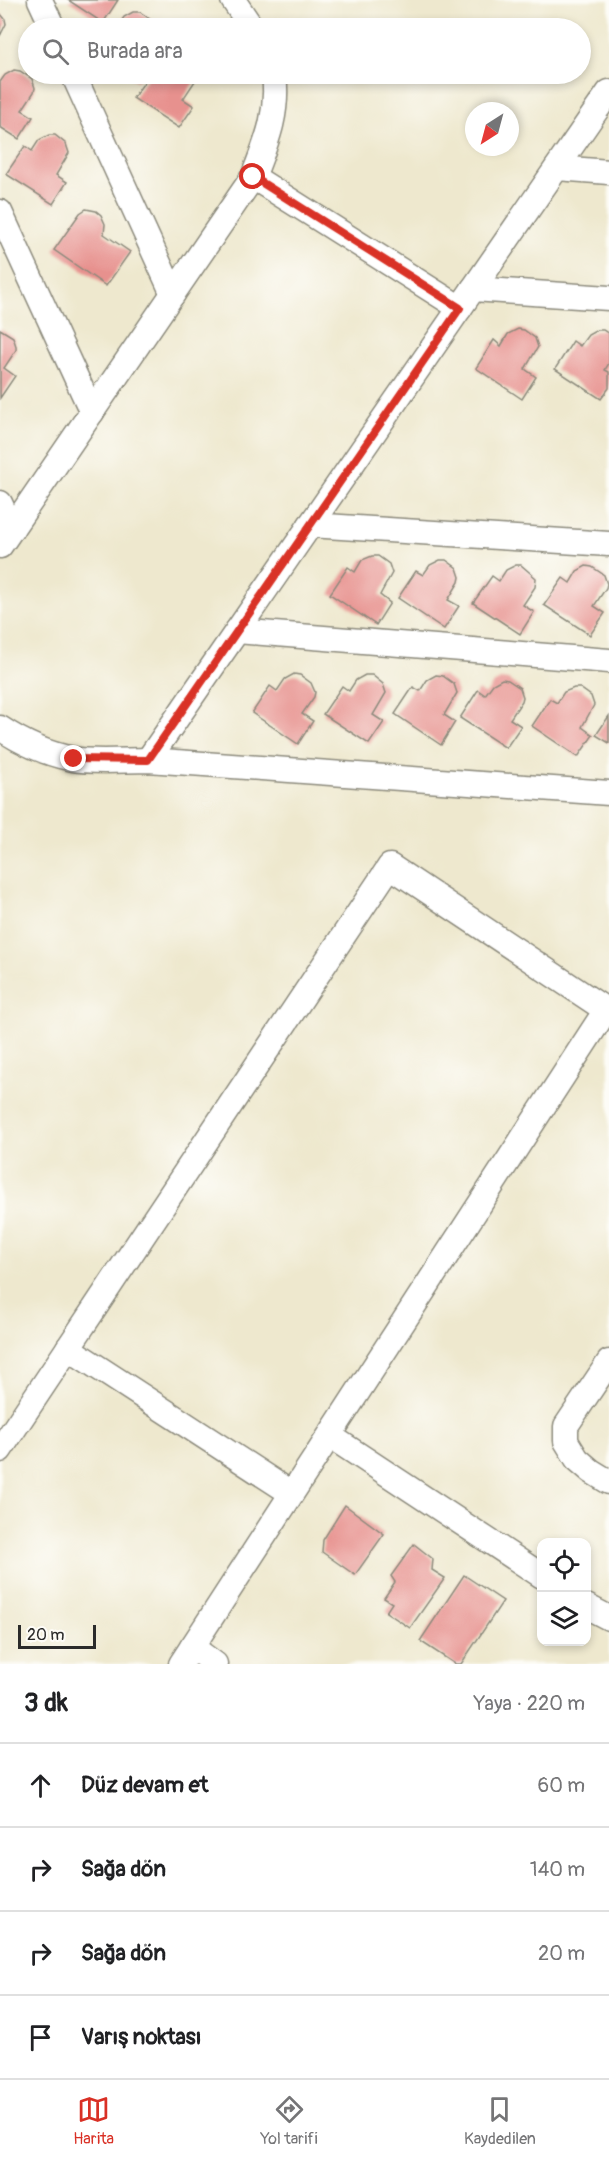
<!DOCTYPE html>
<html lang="tr">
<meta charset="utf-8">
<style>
:root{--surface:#fff;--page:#f2f2f2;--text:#202124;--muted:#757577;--line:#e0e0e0;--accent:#d93025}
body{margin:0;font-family:Pangolin,sans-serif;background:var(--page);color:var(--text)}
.controls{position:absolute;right:18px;bottom:18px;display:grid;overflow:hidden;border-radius:12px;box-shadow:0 3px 9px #0003}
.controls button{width:54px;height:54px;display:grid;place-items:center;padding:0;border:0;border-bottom:2px solid var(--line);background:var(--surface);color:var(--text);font:30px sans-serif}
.compass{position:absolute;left:465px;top:102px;width:54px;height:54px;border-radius:50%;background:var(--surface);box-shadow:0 3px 9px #0003;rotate:216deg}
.scale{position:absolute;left:18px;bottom:15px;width:78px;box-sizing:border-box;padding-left:6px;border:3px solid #2b2b2b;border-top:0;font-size:16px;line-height:21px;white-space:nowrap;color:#2b2b2b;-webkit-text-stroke:4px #fdfcf7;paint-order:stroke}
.stop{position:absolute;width:18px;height:18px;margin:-14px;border:4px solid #d93025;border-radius:50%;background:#fff}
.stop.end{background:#d93025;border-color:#fff;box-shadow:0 2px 6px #0008}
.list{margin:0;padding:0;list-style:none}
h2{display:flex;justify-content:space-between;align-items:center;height:78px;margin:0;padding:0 24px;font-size:26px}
h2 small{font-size:20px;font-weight:400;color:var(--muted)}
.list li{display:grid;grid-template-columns:39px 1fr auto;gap:18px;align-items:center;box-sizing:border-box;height:84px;padding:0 24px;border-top:2px solid var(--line)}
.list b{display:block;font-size:22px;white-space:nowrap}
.list em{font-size:20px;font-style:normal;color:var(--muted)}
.icon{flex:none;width:33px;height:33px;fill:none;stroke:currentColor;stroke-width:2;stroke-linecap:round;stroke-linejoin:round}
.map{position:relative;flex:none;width:609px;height:1664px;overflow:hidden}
.search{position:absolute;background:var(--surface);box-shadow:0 3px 9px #0003;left:18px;right:18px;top:18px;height:66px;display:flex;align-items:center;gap:15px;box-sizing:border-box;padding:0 21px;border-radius:33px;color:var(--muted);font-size:22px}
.sheet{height:414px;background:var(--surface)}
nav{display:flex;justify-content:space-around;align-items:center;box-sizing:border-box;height:84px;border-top:2px solid var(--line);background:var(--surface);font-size:16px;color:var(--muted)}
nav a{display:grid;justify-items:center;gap:3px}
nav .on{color:var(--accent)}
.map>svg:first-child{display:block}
</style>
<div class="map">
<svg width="609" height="1664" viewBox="0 0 609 1664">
<rect width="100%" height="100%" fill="#fdfcf7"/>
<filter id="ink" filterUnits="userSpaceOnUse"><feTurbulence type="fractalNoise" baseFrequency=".0167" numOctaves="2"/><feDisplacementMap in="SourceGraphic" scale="12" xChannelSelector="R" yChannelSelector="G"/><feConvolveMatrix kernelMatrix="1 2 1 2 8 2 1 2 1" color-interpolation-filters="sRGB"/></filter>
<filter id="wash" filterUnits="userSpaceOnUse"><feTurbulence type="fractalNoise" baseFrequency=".008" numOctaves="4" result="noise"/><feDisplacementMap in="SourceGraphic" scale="24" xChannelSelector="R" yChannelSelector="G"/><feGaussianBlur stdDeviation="1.35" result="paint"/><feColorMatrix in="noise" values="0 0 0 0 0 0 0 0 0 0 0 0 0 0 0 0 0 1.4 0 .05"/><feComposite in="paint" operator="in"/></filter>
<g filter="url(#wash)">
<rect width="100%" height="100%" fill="#eee8ce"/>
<g id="blocks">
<!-- building -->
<g fill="#e7918e">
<path d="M68 0H118L103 23Z"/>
<path d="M133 12H140L151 20 154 28H106L110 23 117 28 124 17Z"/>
<path d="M0 13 5 19 6 24 0 36Z"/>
<path d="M14 70 20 71 32 79 35 88 34 92 22 110 33 117 19 139 0 127V82L5 75Z"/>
<path d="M126 74H142L137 81Z"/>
<path d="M150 74 159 75 160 74H196L195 81 183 99 194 106 179 128 133 98Z"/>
<path d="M49 135H55L66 144 69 153 56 175 67 182 53 204 6 174 25 146 32 151 39 140Z"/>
<path d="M86 209 96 211 101 215 105 224 104 234 130 252 106 286 54 250 80 213Z"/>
<path d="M0 329 13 337 16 346V350L4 368 15 376 0 398Z"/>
<path d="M518 329 524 330 535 338 538 347 525 369 536 377 522 399 476 368 494 340 501 346 508 334Z"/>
<path d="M597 330H603L609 334V363L605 370 609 372V388L601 399 555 369 573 341 580 346 588 335Z"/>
<path d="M372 556H378L389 564 392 573 380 595 390 603 376 625 330 594 348 567 355 572 362 560Z"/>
<path d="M440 560H446L457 568 460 577 459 582 448 600 459 606 444 629 398 598 416 571 423 575 430 565Z"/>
<path d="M516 565H521L536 578 535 587 523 605 534 612 520 634 473 603 492 576 499 581 506 570Z"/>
<path d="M586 566 592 567 604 575 607 584 606 588 594 606 605 613 590 635 544 605 563 578 570 583 577 571Z"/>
<path d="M294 674 300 675 311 683 315 692 314 697 302 714 313 721 298 744 252 713 270 686 277 691 285 679Z"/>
<path d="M365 675H372L383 684 386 693 373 715 384 722 369 744 323 714 342 686 349 691 356 680Z"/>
<path d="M436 675 443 676 454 684 457 693 444 715 455 722 441 745 395 714 413 687 420 691 427 680Z"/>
<path d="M502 679 508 680 520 688 523 697 522 701 510 719 521 726 506 748 460 718 478 690 485 695 493 684Z"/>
<path d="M574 688H580L591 696 594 705 582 727 593 735 578 757 532 726 550 699 557 703 564 692Z"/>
<path d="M609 716V743L596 735Z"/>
<path d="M345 1505 384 1534 355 1575 322 1552 323 1540Z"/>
<path d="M414 1544 433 1559 432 1570 445 1578 410 1628 386 1612 392 1603 384 1598 395 1582 391 1576Z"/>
<path d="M464 1575 503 1601 461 1664H455L420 1641Z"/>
</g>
</g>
</g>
<g filter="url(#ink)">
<use href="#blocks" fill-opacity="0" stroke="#8c8a7c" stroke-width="1.5"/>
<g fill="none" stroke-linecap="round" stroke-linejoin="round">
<!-- minor casing -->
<g stroke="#8c8a7c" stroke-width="27">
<g id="minor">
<path d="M40 0 53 28"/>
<path d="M233 0 252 28"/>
<path d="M73 74 173 294"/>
<path d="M557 168 609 172"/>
<path d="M253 177 460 308"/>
<path d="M0 212 92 412"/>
<path d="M473 289 609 298"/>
<path d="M0 503 12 529"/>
<path d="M310 525 609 544"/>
<path d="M0 546 253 177C267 141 279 113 274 74"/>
<path d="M237 631 609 661"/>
<path d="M0 728C21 742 47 754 73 759 94 763 125 760 148 760L609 793"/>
<path d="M148 760 609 92"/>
<path d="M68 1348 291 1493"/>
<path d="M609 1362 566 1426V1441L577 1459 591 1471 609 1482"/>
<path d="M330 1436 542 1576"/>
<path d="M0 1450 390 866 606 1010 181 1664"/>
<path d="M586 1606 609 1618"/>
<path d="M192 1647 215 1664"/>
</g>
</g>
<!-- minor -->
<use href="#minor" stroke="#fff" stroke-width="24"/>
</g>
</g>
<g fill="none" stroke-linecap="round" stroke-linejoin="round" filter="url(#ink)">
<!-- route -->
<path stroke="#d93025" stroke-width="8" d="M74 759 148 760 460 308 253 177"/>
</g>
</svg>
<div class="controls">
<button><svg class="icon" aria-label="locate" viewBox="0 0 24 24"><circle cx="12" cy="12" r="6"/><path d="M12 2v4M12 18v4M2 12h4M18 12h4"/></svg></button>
<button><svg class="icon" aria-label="layers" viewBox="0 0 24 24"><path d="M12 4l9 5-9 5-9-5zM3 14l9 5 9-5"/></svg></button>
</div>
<svg class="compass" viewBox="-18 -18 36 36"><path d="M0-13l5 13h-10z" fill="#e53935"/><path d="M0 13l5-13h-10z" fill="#757577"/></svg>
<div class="scale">20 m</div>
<div class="stop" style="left:253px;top:177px"></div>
<div class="stop end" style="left:74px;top:759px"></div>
<div class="search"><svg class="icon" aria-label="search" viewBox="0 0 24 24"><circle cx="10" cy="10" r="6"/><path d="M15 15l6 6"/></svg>Burada ara</div>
</div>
<section class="sheet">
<h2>3 dk<small>Yaya · 220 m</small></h2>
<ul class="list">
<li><svg class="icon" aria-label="ahead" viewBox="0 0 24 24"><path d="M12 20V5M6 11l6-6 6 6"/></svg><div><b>Düz devam et</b></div><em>60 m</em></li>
<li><svg class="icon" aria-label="right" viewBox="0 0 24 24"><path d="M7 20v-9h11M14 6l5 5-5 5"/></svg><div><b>Sağa dön</b></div><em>140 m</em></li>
<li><svg class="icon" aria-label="right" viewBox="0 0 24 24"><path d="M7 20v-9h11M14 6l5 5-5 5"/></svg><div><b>Sağa dön</b></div><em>20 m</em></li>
<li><svg class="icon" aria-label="arrive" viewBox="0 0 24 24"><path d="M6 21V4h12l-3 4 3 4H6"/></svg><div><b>Varış noktası</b></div></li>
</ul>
</section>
<nav>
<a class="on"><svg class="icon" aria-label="map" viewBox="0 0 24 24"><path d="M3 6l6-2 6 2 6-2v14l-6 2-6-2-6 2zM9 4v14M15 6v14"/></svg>Harita</a>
<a><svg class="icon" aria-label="directions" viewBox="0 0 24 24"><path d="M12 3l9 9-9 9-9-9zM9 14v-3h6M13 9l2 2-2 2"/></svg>Yol tarifi</a>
<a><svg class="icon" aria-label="saved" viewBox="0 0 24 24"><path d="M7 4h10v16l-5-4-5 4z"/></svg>Kaydedilen</a>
</nav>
